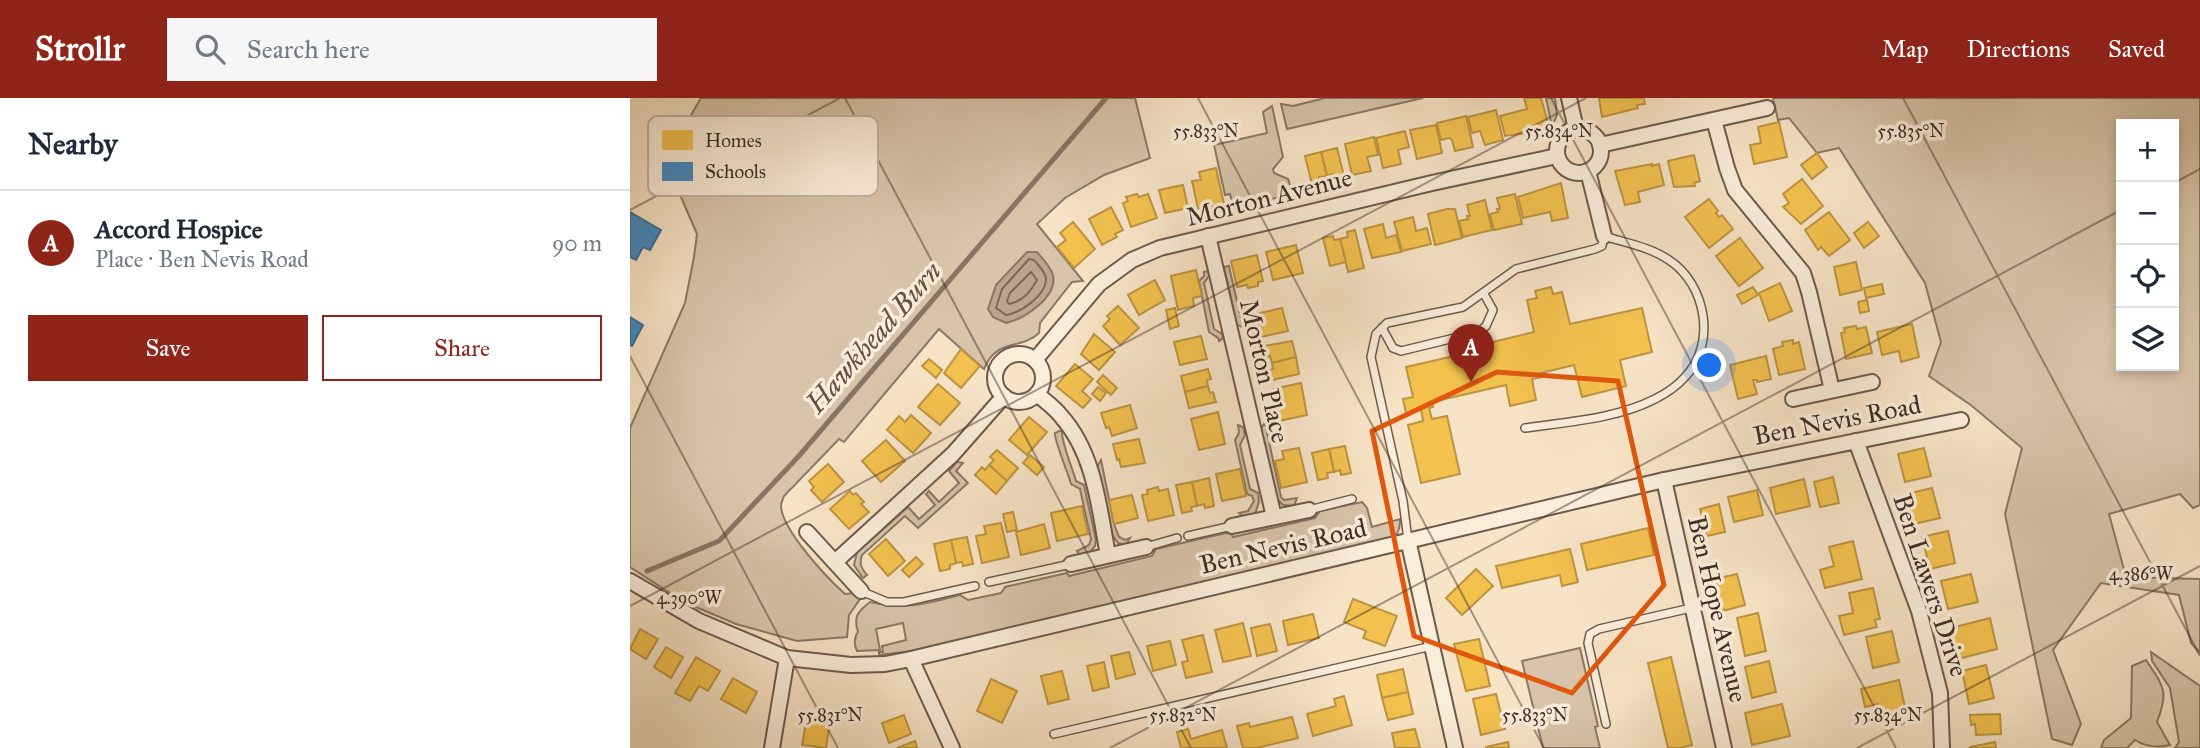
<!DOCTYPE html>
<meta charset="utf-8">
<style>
:root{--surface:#fff;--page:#f6f6f7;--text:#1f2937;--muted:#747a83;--line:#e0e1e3;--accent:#8f2418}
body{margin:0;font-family:"IM FELL Great Primer",serif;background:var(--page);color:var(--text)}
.controls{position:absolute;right:21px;top:21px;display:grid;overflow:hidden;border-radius:0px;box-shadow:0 4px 10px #0003}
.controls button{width:63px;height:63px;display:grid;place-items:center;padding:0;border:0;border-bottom:2px solid var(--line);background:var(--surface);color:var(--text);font:35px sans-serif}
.you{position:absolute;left:1080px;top:268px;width:24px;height:24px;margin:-18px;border:5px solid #fff;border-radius:50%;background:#1a73e8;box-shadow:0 0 0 10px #1a73e833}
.badge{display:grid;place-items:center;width:46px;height:46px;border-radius:50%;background:var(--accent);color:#fff;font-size:23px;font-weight:700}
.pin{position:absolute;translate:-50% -58px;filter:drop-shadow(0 2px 4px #0008)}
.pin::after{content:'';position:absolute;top:37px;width:24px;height:21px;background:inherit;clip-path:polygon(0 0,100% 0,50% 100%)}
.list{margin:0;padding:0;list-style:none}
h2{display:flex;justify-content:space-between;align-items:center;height:91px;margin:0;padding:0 28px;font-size:30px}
h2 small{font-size:23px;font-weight:400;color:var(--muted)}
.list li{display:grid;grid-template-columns:46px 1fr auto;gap:21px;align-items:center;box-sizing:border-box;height:105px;padding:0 28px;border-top:2px solid var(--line)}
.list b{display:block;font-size:26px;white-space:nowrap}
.list p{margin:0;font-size:23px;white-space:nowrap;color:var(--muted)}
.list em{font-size:23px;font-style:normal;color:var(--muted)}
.actions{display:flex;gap:14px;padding:21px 28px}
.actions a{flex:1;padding:16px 0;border:2px solid var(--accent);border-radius:0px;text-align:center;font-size:24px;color:var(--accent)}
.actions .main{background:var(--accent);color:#fff}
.icon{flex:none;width:38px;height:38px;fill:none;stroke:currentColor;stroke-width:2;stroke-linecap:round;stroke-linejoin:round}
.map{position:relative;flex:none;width:1570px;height:650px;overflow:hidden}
header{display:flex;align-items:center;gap:42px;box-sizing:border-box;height:98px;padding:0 35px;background:var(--accent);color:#fff}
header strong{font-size:33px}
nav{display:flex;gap:38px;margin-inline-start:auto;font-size:24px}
.search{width:490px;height:63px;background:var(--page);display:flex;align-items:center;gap:18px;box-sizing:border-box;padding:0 24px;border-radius:0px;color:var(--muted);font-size:26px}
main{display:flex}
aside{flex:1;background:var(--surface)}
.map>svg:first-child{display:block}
</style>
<header>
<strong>Strollr</strong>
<div class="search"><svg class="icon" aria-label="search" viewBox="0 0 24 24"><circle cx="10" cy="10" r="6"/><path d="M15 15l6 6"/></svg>Search here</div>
<nav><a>Map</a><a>Directions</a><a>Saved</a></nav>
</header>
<main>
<aside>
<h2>Nearby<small></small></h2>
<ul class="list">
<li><span class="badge">A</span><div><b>Accord Hospice</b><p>Place · Ben Nevis Road</p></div><em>90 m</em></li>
</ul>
<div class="actions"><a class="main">Save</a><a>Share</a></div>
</aside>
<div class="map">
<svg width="1570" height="650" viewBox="0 0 1570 650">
<rect width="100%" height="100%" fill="#f7e3c6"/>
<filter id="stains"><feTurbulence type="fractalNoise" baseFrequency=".00286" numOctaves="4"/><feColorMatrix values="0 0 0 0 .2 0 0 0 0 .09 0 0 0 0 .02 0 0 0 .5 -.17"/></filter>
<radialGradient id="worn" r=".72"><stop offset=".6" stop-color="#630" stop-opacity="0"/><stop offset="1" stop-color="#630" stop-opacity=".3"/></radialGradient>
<!-- green -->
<g fill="#d8c4aa" stroke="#8c7867" stroke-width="2" fill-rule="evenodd">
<path d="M71 0H505L520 60 474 77 435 100 407 126 453 183 442 184 410 225 409 235C390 253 367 239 354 271L309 231 214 344 209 341 154 398C153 401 151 405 151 408 152 432 197 480 215 496L225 495 230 501 219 517 217 539 167 543 106 526 54 504 0 469V330L55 205 64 159 67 136 35 62Z"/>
<path d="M695 0H793L657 31 651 6 663 8Z"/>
<path d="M916 0H925L927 17 922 29Z"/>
<path d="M1143 0H1570V407L1563 410 1550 396 1479 416 1496 479 1570 481V555L1561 545 1549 497 1471 485 1423 552 1451 626 1442 647 1422 641 1375 416 1392 350 1342 308 1299 278 1311 244 1295 185 1209 50 1187 55 1159 20 1148 22ZM1491 26H1544V268H1491Z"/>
<path d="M642 8 653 59 643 71 644 75 658 81 661 90 654 98 603 110 600 96 595 97 584 47 637 35 633 14Z"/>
<path d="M599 168 600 173 613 229 607 227 594 169Z"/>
<path d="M578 173 579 178 574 185 584 231 592 236 593 240 589 243 588 240 579 234 569 183 574 178V174Z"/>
<path d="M635 325 651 399 654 402 667 400 664 408 653 407 645 399 630 331Z"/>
<path d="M608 327 613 329 615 337 610 347 620 391 628 395 629 404 625 416 613 419 609 415 618 413 624 403 622 398 617 396 605 342 609 335Z"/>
<path d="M432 332C431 345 442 368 446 383L454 387 466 442 465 448 460 454 450 458 447 453 459 447 461 441 450 391 441 386C438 375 424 342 425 335Z"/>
<path d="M471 362 484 426 489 439 495 442 500 440 496 447 488 445 480 433 467 369Z"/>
<path d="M327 364 333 365 326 373 338 385 288 430 275 418 232 457C229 466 231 470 237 477L233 480 224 467 227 454 278 409 289 421 305 407 296 396 299 393 309 404 329 385 319 373Z"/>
<path d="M732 404 737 410 742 429 770 421C770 435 767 438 754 444L282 553 249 557V554H253L252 548 276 542 273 525 246 531 250 552 227 553C224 547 224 539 228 534 223 519 228 513 240 504 278 512 293 506 330 497L338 502 371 495 375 489 437 475 439 478 522 458 526 451 596 435 601 436 603 439 685 420 690 413Z"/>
<path d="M950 550 968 628 965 629 970 650H913L892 563Z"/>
<path d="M1521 554 1570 588V650H1545L1549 644 1540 590 1522 563Z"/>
<path d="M1516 562C1534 589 1539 593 1527 624L1540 647C1528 650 1516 649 1505 642L1497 650H1471L1474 642 1501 620 1502 568Z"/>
</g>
<!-- water -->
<path fill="#b9a58f" stroke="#897564" stroke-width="2" d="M397 154H407C412 160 421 169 423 177 428 199 394 221 376 225L363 219 358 211 366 187Z"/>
<!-- homes -->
<g fill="#f2c14e" stroke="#bd9441" stroke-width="2">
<path d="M894 0H911L920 32 875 38 870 18 897 11Z"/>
<path d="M969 0H1014L1015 6 1007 7 1008 10 972 19Z"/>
<path d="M866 12 873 42 855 47 850 33 842 35 838 19Z"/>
<path d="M836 18 843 49 825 53 822 42 819 40 811 42 807 25Z"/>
<path d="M1149 24 1157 59 1124 66 1120 47 1131 45 1128 29Z"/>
<path d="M806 27 812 55 787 61 780 32Z"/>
<path d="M775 33 779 49 768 52 771 66 753 70 746 40Z"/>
<path d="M744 39 748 57 737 59 741 73 722 77 715 46Z"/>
<path d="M707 50 714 78 704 81 703 76 697 78 691 54Z"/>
<path d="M691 54 697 78 689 79 690 84 682 86 675 58Z"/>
<path d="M1187 55 1197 69 1182 81 1171 67Z"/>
<path d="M1064 57 1070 83 1064 85 1065 88 1044 89 1038 63Z"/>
<path d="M1022 66V68L1029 66 1034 87 1008 94 1010 104 995 107 985 73Z"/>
<path d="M586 70 594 106 568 111 562 83 571 82 569 74Z"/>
<path d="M1172 81 1193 108 1171 126 1153 109 1159 105 1153 96Z"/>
<path d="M931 85 938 120 922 123 920 114 893 120 888 99Z"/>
<path d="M553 87 558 110 535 115 529 92Z"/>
<path d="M507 96 509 99 518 96 527 120 501 129 493 105 498 103 496 99Z"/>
<path d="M885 96 892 126 864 132 860 116 868 114 867 111H870L867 100Z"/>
<path d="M1079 101 1088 113 1086 115 1089 119 1092 117 1103 131 1079 150 1055 119Z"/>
<path d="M855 102 862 132 833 139 829 123 838 121 837 118H840L837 107Z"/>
<path d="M481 109 493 132 485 136 487 139 472 147 459 121Z"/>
<path d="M817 111H825L832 140 805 147 798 116Z"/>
<path d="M1199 114 1220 142 1199 158 1191 149 1188 152 1175 132Z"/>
<path d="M783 119 786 133 797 130 801 146 772 153 764 124Z"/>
<path d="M443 124 465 151 444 170 427 149 436 142 430 135Z"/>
<path d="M1238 124 1249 138 1234 150 1224 135Z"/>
<path d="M753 126 756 140 766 137 771 154 742 160 734 131Z"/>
<path d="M725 132 734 170 718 174 710 141 718 139 717 134Z"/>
<path d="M703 138 704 142 710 141 716 164 700 168 693 140Z"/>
<path d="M1110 140 1133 170 1109 188 1086 158Z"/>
<path d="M666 147 673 175 643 182 636 154Z"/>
<path d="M627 157 633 183 628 184V188L618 190 617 187 607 189 601 163Z"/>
<path d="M1226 164 1232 192 1210 197 1204 169Z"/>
<path d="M566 172 572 198 563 200 564 208 548 212 541 178Z"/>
<path d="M525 182 535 202 509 217 498 197Z"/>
<path d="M1150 185 1162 213 1139 223 1129 195Z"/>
<path d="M1252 186 1254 196 1236 200 1234 190Z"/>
<path d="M921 189 923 196 932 194 940 226 1012 210 1022 254 990 262 996 288 952 299 944 267 911 275 912 279 902 281 906 302 880 308 876 287 802 304 803 309 799 310 802 321 817 318 830 376 791 385 778 327 793 323 791 311 776 315 773 301 783 299 776 269 824 258 822 251 836 248 837 255 855 251 854 246 904 234 897 202 907 200 905 193Z"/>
<path d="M1123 189 1128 197 1112 206 1107 197Z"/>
<path d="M1237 202 1239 213 1230 215 1228 204Z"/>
<path d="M488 208 509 230 490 247 473 228 480 221 477 218Z"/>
<path d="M545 210 549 228 540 231 536 212Z"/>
<path d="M652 210 658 233 631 239 628 225 632 224 630 215Z"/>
<path d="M1282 226 1289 259 1271 264 1269 253 1252 257 1247 234Z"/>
<path d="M1226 228 1227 231 1236 229 1242 255 1216 261 1211 235 1215 234 1214 230Z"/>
<path d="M464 236 485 254 469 272 451 256Z"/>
<path d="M571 238 577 261 550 267 544 244Z"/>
<path d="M1163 242V246L1169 244 1175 271 1149 277 1143 251 1153 248 1152 244Z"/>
<path d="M662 243 666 259 642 265 640 258 636 259 634 248Z"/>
<path d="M331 251 350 268 331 290 314 275Z"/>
<path d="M1136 258 1141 281 1127 284V282H1123L1127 296 1108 301 1100 267Z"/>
<path d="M666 259 669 276 642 282 640 272 643 271 642 265Z"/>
<path d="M299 261 312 272 306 280 292 268Z"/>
<path d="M445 266 463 281 452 293 461 301 453 310 426 288Z"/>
<path d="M578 271 581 281 577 282 578 288 555 294 551 278Z"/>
<path d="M473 277 487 290 481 297 467 284Z"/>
<path d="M671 285 677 317 649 323 643 291Z"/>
<path d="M308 286 330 305 310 327 288 309Z"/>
<path d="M578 288 580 295 583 294 586 304 559 310 555 294Z"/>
<path d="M468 289 476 295 470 303 462 296Z"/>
<path d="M500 307 507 330 482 338 479 329 476 330 471 315Z"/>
<path d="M588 314 595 346 569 352 561 321Z"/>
<path d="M281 317 301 335 283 355 257 332 269 318 275 324Z"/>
<path d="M399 319 417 334 397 357 379 342Z"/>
<path d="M509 341 515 365 491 369 489 361 487 362 483 346Z"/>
<path d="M256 342 275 363 251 384 232 363Z"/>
<path d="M715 348 721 375 711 377 710 372 704 374 699 351Z"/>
<path d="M669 350 677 384 651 390 645 363 654 361 652 353Z"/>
<path d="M1294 350 1301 378 1275 384 1268 356Z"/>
<path d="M699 351 704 374 697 375 698 380 688 382 682 355Z"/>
<path d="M367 352 388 370 377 383 359 367 364 362 360 359Z"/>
<path d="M400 357 414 369 407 377 393 365Z"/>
<path d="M198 366 214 384 192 404 181 392 184 389 179 383Z"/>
<path d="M359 367 377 383 366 396 345 377 352 369 355 372Z"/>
<path d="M610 371 616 398 592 403 586 376Z"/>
<path d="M1203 379 1209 405 1190 409 1184 384Z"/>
<path d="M579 380 584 408 575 410 574 406 567 408 562 384Z"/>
<path d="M1174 381 1180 408 1146 416 1140 390Z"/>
<path d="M562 384 567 408 561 409 562 413 552 415 546 387Z"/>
<path d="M528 389 529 393 538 391 544 417 518 423 512 397 518 396 517 392Z"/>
<path d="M1302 390 1310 420 1284 426 1277 396Z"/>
<path d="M1127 392 1133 417 1104 424 1098 399Z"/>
<path d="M220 393 223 397 226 395 234 404 231 406 239 414 219 431 200 411Z"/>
<path d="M502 397 508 420 484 426 479 402Z"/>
<path d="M1089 406 1095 434 1077 438 1070 411Z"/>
<path d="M452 408 458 436 427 443 421 415Z"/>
<path d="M383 414 387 432 377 434 373 416Z"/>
<path d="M371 425 379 459 352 465 346 438 356 436 354 428Z"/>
<path d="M414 426 420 450 391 457 386 434Z"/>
<path d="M1018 430 1024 457 957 472 951 446Z"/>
<path d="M1318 433 1325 465 1300 471 1292 439Z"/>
<path d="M337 439 343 466 333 468 332 464 326 465 321 442Z"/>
<path d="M256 441 275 463 258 478 239 456Z"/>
<path d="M321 442 326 465 320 467V471L310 473 304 446Z"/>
<path d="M1223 443 1232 481 1195 490 1190 472 1204 468 1199 449Z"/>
<path d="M940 451 948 484 932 488 930 477 872 490 866 468Z"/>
<path d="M286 459 293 466 279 479 272 472Z"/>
<path d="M846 471 863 488 832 517 816 500Z"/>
<path d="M1107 476 1115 507 1093 513 1085 481Z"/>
<path d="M1341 476 1348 504 1318 511 1311 483Z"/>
<path d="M1243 490 1250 521 1245 522 1247 529 1214 537 1209 518 1223 515 1219 495Z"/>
<path d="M723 501 767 518 755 548 733 540 736 533 714 524Z"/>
<path d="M1128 515 1136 553 1115 558 1107 520Z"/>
<path d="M683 516 689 540 658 547 653 523Z"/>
<path d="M1360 520 1367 551 1328 561 1321 530Z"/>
<path d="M613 525 621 558 593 564 585 532Z"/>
<path d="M640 526 647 553 627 558 621 530Z"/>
<path d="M10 531 28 541 16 561 0 551Z"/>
<path d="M1262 533 1269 564 1243 570 1236 539Z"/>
<path d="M573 537 582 574 556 580 552 564 558 563 552 542Z"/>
<path d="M849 541 860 588 836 593 824 546Z"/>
<path d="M540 543 546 567 523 573 517 548Z"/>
<path d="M36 549 53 559 41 580 24 569Z"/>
<path d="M499 554 505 576 486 581 481 558Z"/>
<path d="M66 559 90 573 78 593 69 588 60 603 45 595Z"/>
<path d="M1041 559 1062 647 1050 650H1038L1018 565Z"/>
<path d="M1139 563 1146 594 1122 600 1115 569Z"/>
<path d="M474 564 479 589 463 593 457 568Z"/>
<path d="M1356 567 1364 600 1339 606 1332 573Z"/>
<path d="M773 571 778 594 752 600 747 577Z"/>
<path d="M432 573 439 601 418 606 411 578Z"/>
<path d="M103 580 127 594 116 615 91 601Z"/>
<path d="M361 581 387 593 372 625 347 613Z"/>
<path d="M1269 582 1276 614 1251 620 1248 606 1235 609 1231 591Z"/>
<path d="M778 594 783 616 758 622 752 600Z"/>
<path d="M866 596 875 631 851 637 843 601Z"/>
<path d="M714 598 722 627 683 638 677 616 706 608 704 601Z"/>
<path d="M1152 606 1160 638 1122 647 1115 615Z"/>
<path d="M1370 616 1371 636 1346 637 1345 626 1341 627 1340 617Z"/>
<path d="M274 617 281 636 259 645 252 625Z"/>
<path d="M177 619 200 623 196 650 172 647Z"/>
<path d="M662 619 668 640 627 650H613L607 628 619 625 620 629Z"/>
<path d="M558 631 561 641 592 632 597 650H551L547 634Z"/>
<path d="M785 631 790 650H765L762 635Z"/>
<path d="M285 643 287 650H267Z"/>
<path d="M878 644 879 650H856V649Z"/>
<path d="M1365 644 1366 650H1340V649Z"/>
</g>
<!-- schools -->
<g fill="#3f88c5" stroke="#3f6c95" stroke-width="2">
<path d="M0 114 31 132 20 152 13 149 6 162 0 159Z"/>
<path d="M0 219 13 227 2 248 0 247Z"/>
</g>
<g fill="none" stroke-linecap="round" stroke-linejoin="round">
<!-- shore -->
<g stroke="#7c685a" stroke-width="2">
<path d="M399 161 404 162C408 167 416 174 416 181 416 198 390 215 376 217L366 210 372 191Z"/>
<path d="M401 174 407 182C401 193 392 204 379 206L377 203 380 195Z"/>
</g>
<!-- stream -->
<path stroke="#897564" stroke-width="5" d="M17 473 89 443 168 359 476 0"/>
<!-- lane casing -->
<g stroke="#6e5a4c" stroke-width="10">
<g id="lane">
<path d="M752 230 763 250 771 253 849 234 856 228 863 212 854 196"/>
<path d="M679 412 722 401"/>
<path d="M558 438 602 428"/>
<path d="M778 442 773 403 741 259 746 236 757 225 833 209 886 171 965 151 972 148 974 138C996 145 1020 149 1039 162 1076 186 1087 246 1055 279 1047 288 1035 296 1025 301 986 321 937 324 895 330"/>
<path d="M516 449 547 440"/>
<path d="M359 484 441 466"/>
<path d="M231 493 257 504H274L345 488"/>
<path d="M976 626 958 545 960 536 969 531 1061 510"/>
<path d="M424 636 802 548"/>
</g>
</g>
<!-- street casing -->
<g stroke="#6e5a4c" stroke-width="18">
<g id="street">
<path d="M939 0 946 31"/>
<path d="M1084 22 1097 70 1105 92 1173 175 1179 194 1202 292"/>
<circle cx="949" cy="53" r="22"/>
<path d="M970 47 1137 10"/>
<path d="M958 73 974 138"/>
<path d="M578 138 644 419"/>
<circle cx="389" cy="280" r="24"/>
<path d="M405 262 469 186 502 162 530 150 802 85 927 58"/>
<path d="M407 296C415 303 424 309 431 318 465 356 469 410 478 457"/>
<path d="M1163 301 1242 284"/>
<path d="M1226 343 1289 513 1310 595 1312 650"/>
<path d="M1034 382 1094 650"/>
<path d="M602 428 679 412"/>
<path d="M177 434 231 493"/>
<path d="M778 442 825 650"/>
<path d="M205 464 323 356 374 298"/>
<path d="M441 466 516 449"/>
<path d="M0 483 69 523 157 560 221 567 255 566 281 561 1034 382 1331 322"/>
<path d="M281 561 322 650"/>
<path d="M142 650 157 560"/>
</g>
</g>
<!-- lane -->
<use href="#lane" stroke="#faedda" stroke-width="7"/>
<!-- street -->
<use href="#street" stroke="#faedda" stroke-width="14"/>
</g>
<!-- marked area -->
<path fill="none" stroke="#e0570d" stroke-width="5" stroke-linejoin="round" d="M867 274 988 283 1034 487 942 595 784 538 742 333Z"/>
<!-- ticks -->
<path fill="none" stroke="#402c24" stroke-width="2" stroke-opacity="0.45" d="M215 0 561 650M568 0 914 650M921 0 1266 650M1273 0 1570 558M1544 85 1570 71M0 112 210 0M0 258 208 650M0 508 956 0M480 650 1491 112M1227 650 1570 468"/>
<g text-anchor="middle" stroke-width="7" stroke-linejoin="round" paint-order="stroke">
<!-- street labels -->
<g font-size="26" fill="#402c24" stroke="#faedda">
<text transform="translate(639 99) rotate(-14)" y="9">Morton Avenue</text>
<text transform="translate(635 273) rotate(77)" y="9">Morton Place</text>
<text transform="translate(1207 322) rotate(-11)" y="9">Ben Nevis Road</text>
<text transform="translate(653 448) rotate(-13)" y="9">Ben Nevis Road</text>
<text transform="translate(1301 487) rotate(72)" y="9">Ben Lawers Drive</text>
<text transform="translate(1088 511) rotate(77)" y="9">Ben Hope Avenue</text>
</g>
<!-- water labels -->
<g font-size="28" font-style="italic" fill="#645044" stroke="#faedda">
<text transform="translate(243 239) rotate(-49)" y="10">Hawkhead Burn</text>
</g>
</g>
<!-- legend -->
<rect x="18" y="18" width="230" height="80" rx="10" fill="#faedda" stroke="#c2b3a3" stroke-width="2"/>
<rect x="32" y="32" width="31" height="20" fill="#f2c14e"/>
<rect x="32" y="64" width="31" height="19" fill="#3f88c5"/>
<g font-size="19" fill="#402c24">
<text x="75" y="49">Homes</text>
<text x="75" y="80">Schools</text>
</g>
<g font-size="18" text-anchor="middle" fill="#402c24" stroke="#faedda" stroke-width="7" stroke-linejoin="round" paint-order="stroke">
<text x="576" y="39">55.833°N</text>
<text x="929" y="39">55.834°N</text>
<text x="1281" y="39">55.835°N</text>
<text x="1511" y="482">4.386°W</text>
<text x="59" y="506">4.390°W</text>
<text x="200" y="623">55.831°N</text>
<text x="553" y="623">55.832°N</text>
<text x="905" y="623">55.833°N</text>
<text x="1258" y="623">55.834°N</text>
</g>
<rect width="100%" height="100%" filter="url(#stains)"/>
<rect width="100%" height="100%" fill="url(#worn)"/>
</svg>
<div class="controls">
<button>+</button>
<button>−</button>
<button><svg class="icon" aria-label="locate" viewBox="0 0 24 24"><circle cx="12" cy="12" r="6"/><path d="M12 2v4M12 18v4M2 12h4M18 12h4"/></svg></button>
<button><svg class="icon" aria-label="layers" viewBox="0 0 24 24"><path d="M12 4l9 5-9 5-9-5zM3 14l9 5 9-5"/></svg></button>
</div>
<div class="you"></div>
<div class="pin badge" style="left:841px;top:284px">A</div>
</div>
</main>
